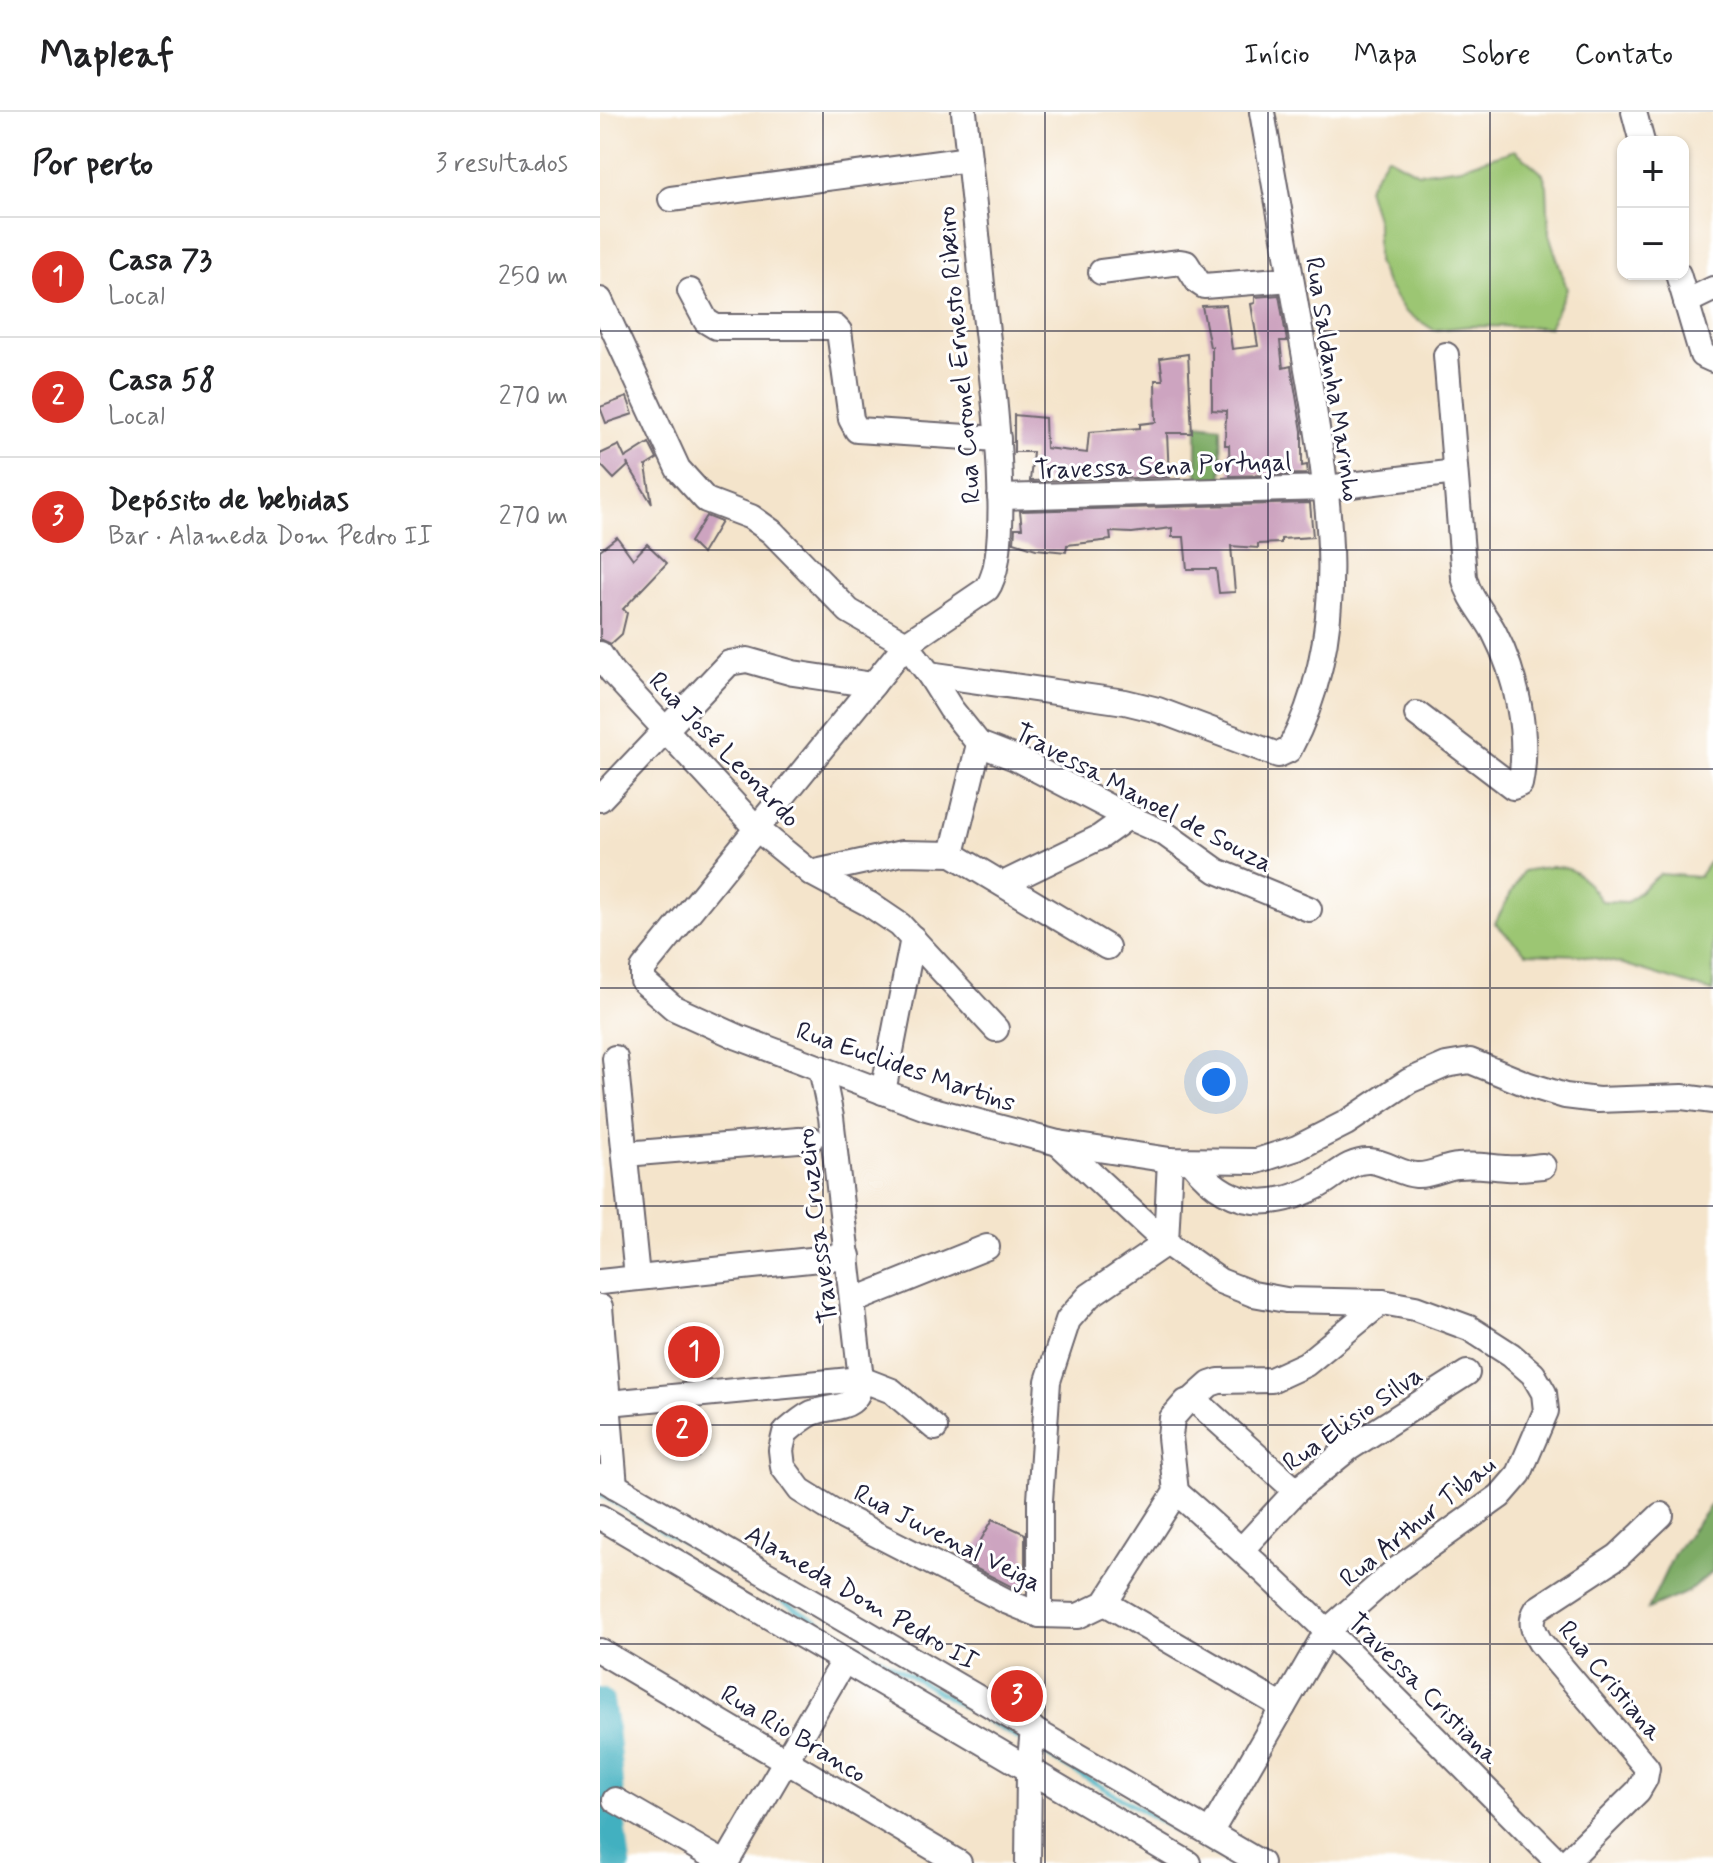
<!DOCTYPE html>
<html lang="pt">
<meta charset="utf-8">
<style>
:root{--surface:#fff;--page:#f2f2f2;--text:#202124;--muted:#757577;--line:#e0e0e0;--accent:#d93025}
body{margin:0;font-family:Mynerve,sans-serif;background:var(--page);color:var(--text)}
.controls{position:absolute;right:24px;top:24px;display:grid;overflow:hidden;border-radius:16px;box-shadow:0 2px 6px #0004}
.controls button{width:72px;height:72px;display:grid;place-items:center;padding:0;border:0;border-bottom:2px solid var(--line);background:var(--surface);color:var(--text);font:40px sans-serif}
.you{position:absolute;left:616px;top:970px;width:28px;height:28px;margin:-20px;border:6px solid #fff;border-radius:50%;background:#1a73e8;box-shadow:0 0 0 12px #1a73e833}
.badge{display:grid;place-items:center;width:52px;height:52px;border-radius:50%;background:var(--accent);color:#fff;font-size:26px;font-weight:700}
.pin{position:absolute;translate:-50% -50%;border:4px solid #fff;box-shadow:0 2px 8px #0006}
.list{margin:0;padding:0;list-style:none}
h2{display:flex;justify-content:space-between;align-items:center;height:104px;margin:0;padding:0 32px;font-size:34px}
h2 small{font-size:26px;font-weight:400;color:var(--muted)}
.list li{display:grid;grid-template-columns:52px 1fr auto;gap:24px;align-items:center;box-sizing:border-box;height:120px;padding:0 32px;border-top:2px solid var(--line)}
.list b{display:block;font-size:30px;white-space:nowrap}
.list p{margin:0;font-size:26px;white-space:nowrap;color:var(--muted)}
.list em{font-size:26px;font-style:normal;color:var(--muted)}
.map{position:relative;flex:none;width:1113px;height:1751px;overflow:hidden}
header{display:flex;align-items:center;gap:48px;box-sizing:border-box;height:112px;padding:0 40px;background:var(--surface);border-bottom:2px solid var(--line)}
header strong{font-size:38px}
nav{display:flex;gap:44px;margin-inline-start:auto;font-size:28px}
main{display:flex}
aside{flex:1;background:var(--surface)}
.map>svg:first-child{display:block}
</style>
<header>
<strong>Mapleaf</strong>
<nav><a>Início</a><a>Mapa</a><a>Sobre</a><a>Contato</a></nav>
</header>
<main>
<aside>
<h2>Por perto<small>3 resultados</small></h2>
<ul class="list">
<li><span class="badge">1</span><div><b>Casa 73</b><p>Local</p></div><em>250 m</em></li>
<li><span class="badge">2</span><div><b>Casa 58</b><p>Local</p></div><em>270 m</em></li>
<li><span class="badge">3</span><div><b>Depósito de bebidas</b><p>Bar · Alameda Dom Pedro II</p></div><em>270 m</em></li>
</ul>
</aside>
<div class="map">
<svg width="1113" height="1751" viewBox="0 0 1113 1751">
<rect width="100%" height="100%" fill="#fff"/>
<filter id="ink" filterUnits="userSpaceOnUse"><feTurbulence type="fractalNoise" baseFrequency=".0125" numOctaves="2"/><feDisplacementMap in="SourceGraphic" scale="16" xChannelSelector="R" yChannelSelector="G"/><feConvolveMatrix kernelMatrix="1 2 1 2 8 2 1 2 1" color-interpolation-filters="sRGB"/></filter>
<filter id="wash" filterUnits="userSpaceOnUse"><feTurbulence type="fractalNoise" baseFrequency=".006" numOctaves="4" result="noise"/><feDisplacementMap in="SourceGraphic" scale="32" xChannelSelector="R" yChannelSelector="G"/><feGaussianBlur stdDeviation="1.8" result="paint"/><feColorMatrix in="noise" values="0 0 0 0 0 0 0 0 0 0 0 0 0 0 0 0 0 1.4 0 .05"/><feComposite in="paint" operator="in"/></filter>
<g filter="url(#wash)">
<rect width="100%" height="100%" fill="#f4e4cb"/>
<!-- green -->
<g fill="#9cc673" stroke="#5f7457" stroke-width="2">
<path d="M915 38 943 62 947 74 949 122 967 177 949 215 870 214 834 218 805 200 786 171 777 150V110L767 76 787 44 818 61 861 55Z"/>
<path d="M1113 745V880L1023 852 979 843 926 841 895 811 923 759C968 751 974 752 1001 789L1027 790 1060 762 1099 765Z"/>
</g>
<!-- forest -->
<g fill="#7dab65" stroke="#506650" stroke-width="2">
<path d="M597 312 621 315 622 368H597Z"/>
<path d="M1113 1390V1459L1088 1480 1048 1497 1075 1440Z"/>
</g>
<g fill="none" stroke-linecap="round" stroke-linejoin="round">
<!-- stream -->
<g stroke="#43b0c0" stroke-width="5">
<path d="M0 1382 424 1630"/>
<path d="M440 1639 632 1751"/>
</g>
<!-- river -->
<path stroke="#43b0c0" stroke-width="28" d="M0 1590C10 1643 8 1698 17 1751"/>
</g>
<g id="blocks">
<!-- building -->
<g fill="#cda4c0">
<path d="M679 183 687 229H680L683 256 691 254 702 319V354L707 353 708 362 630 364 629 333H625L626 299 612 298V235H610L602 194 626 193 632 237 658 234 651 192 655 191V185Z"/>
<path d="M588 242 592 321H567L569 365 430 369 433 340H414V303L445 306 446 336 487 341 489 320 540 316V312L556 310 555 268H563L560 246Z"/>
<path d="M27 285 33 302 6 311 0 295Z"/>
<path d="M49 331 57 347 46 354 52 392 27 351 28 354 14 367 0 352V342L19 333 25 346Z"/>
<path d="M710 391 713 425 681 427V431L658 432V436L631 434 635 480 619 481 616 457H587L584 425H572V416L532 421 510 420 511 428 467 433 466 440 436 437 414 430 415 416H422L420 399Z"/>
<path d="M106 404 121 410 102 442 90 430Z"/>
<path d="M17 425 33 447 47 432 67 451 23 497 27 501 22 522 11 532 0 527V438Z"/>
<path d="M100 1217 109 1263 88 1266 79 1218Z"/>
<path d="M90 1298 99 1345 75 1347 69 1300Z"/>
<path d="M393 1407 425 1422V1469L420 1479 367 1452Z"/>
</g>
</g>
</g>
<g filter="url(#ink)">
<use href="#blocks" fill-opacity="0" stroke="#6c666d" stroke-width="2"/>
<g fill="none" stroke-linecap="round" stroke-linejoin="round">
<!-- minor casing -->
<g stroke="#6c666d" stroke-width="28">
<g id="minor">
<path d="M364 0C371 64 378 129 384 194 390 249 416 435 387 477L306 532 43 857V869L74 896 138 925 326 996 458 1031 570 1048 657 1049 697 1036 746 1011 809 969 846 953 870 949 929 973 965 984 998 988 1082 985 1113 989"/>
<path d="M1034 0 1042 30"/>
<path d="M71 87 369 47"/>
<path d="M501 160 580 150 586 151 598 170 604 174 691 167"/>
<path d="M1078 162 1102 243 1113 248"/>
<path d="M90 179 106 209 116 215H235L239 219 251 307 257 318 398 327"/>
<path d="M0 188 78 357 106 388 151 405 172 420 249 499 306 532 329 562 351 597 379 632 415 646 528 705 564 721 617 759 709 797"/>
<path d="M1086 190 1113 177"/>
<path d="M400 385 727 376 855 360"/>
<path d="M0 542 12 560 157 717 211 761 269 792 300 813 396 917"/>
<path d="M329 562 525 590 558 598 678 643 689 638C757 511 726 368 703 234 689 156 676 78 662 0"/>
<path d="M817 602 913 675 920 672C930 624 916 562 894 520 884 501 869 487 864 465L846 243"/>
<path d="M0 687 129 551 147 548 193 561 273 573"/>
<path d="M352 742 379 632"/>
<path d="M211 761 302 741 352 742 507 835"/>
<path d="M403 772 500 725 528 705"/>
<path d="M15 946 37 1165"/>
<path d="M221 956 231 1005 261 1267C258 1300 236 1292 212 1301 202 1306 193 1314 185 1321L181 1338 183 1355 200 1378 243 1405 408 1490 440 1503 478 1504 505 1491 576 1380 570 1325 572 1306 586 1290 596 1289 696 1379"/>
<path d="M283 980 313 826"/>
<path d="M458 1031 566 1131 620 1169 653 1182 686 1188 782 1190 815 1196 869 1216 911 1243 933 1262 944 1281 946 1299 919 1362 900 1384 796 1458 727 1519 610 1721"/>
<path d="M25 1042 211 1027"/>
<path d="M592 1050C626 1094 666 1100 716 1075 734 1066 748 1048 770 1049 786 1050 800 1062 816 1063 831 1064 844 1055 858 1054 874 1052 891 1055 907 1056 919 1057 931 1055 943 1054"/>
<path d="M0 1170 248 1144"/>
<path d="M253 1189 387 1135"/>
<path d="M0 1195 15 1374"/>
<path d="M592 1288 610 1272 619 1269 671 1268 706 1252 782 1190"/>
<path d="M9 1291 261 1267 292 1279 335 1316"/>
<path d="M0 1365 661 1751"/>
<path d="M576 1380C710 1496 833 1625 959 1751"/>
<path d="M0 1405 588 1751"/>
<path d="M642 1437 696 1379 748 1337 867 1261"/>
<path d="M505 1491 683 1595"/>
<path d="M440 1503V1388L448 1269 468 1208 489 1184 566 1131 570 1048"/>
<path d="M0 1539 359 1751"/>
<path d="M15 1688 124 1751"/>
<path d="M126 1751 244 1549"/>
<path d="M428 1751 429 1658 433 1617"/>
<path d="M965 1751 1038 1679 1045 1667 1047 1656 940 1530C933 1518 929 1510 937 1497L1018 1444 1061 1403"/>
</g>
</g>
<!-- minor -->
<use href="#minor" stroke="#fff" stroke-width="24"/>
</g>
</g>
<!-- grid -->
<path fill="none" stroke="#22223b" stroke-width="2" stroke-opacity="0.55" d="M223 0V1751M445 0V1751M668 0V1751M890 0V1751M0 219H1113M0 438H1113M0 657H1113M0 876H1113M0 1094H1113M0 1313H1113M0 1532H1113"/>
<g text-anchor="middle" stroke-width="6" stroke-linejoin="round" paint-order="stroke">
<!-- street labels -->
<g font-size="26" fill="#22223b" stroke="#fff">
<text transform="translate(358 243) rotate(-95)" y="9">Rua Coronel Ernesto Ribeiro</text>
<text transform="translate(734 267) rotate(81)" y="9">Rua Saldanha Marinho</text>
<text transform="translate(563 353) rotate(-2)" y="9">Travessa Sena Portugal</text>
<text transform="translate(125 637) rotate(46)" y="9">Rua José Leonardo</text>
<text transform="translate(544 685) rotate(28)" y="9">Travessa Manoel de Souza</text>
<text transform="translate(306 954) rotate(19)" y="9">Rua Euclides Martins</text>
<text transform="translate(216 1114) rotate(-97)" y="9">Travessa Cruzeiro</text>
<text transform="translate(752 1306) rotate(-35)" y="9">Rua Elisio Silva</text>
<text transform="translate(817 1409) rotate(-39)" y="9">Rua Arthur Tibau</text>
<text transform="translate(348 1425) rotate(27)" y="9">Rua Juvenal Veiga</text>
<text transform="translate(262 1485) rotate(30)" y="9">Alameda Dom Pedro II</text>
<text transform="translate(1011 1568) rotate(50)" y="9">Rua Cristiana</text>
<text transform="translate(824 1576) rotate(45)" y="9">Travessa Cristiana</text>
<text transform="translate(194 1621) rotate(31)" y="9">Rua Rio Branco</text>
</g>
</g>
</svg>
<div class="controls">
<button>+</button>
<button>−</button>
</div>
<div class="you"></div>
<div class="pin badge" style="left:94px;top:1240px">1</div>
<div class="pin badge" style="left:82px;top:1319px">2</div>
<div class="pin badge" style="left:417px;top:1584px">3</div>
</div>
</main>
